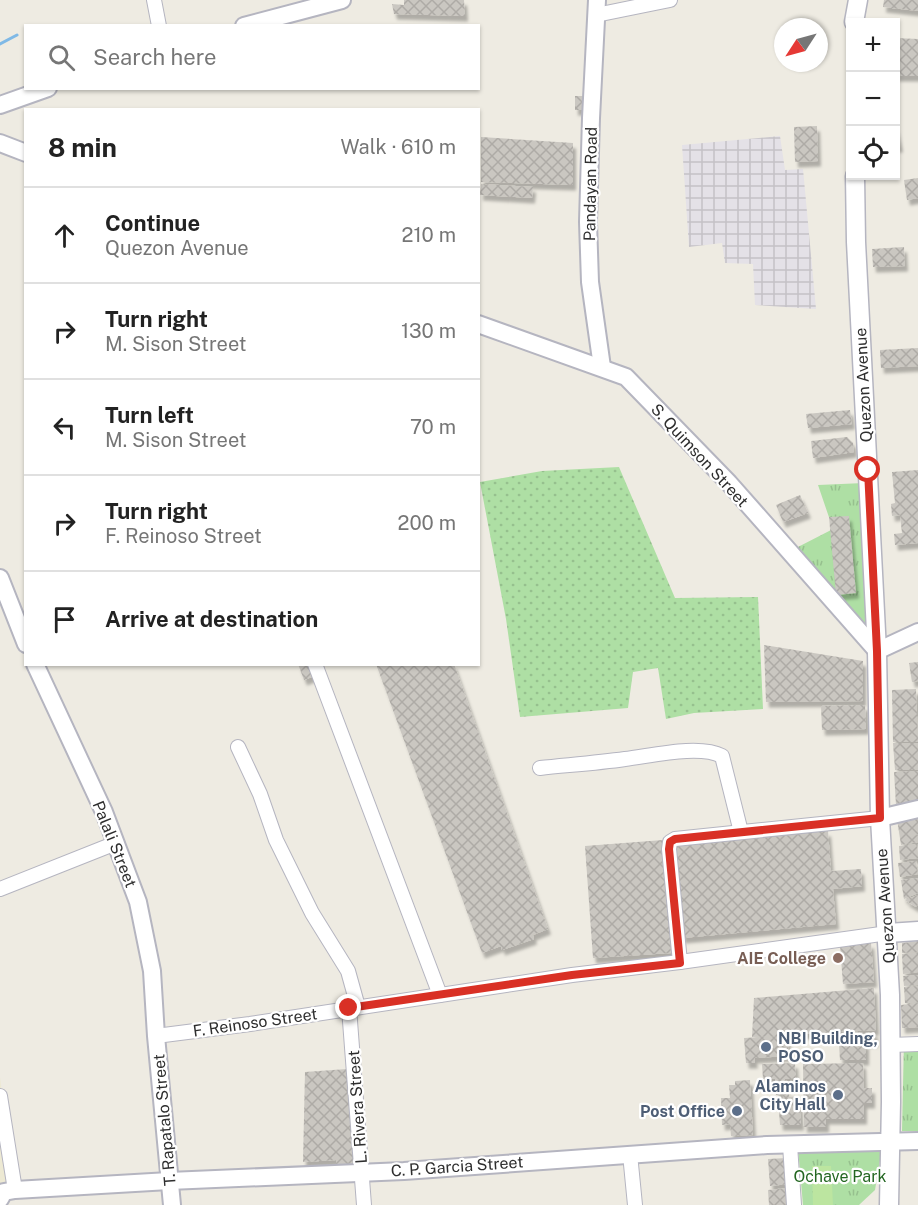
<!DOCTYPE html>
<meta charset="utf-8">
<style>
:root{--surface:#fff;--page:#f2f2f2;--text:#222;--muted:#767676;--line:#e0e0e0}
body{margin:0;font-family:"Public Sans",sans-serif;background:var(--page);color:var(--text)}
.controls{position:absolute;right:18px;top:18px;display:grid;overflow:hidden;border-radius:0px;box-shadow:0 2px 4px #0004}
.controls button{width:54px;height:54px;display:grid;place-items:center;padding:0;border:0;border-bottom:2px solid var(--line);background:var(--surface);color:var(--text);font:30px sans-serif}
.compass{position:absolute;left:774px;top:18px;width:54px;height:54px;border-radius:50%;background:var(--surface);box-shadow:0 2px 4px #0004;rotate:234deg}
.stop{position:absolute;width:18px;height:18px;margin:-14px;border:4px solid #d93025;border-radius:50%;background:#fff}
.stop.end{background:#d93025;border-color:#fff;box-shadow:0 2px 6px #0008}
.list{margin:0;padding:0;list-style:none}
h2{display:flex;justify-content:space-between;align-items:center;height:78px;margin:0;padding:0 24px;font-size:26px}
h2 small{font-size:20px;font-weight:400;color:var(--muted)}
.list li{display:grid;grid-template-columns:39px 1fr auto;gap:18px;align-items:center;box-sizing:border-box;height:96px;padding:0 24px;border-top:2px solid var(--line)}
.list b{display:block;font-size:22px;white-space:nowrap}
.list p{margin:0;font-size:20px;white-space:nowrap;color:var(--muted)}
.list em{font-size:20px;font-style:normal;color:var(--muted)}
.icon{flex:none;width:33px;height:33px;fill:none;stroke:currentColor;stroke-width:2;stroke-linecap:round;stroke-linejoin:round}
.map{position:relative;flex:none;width:918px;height:1205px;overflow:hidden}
.search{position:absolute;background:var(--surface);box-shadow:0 2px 4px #0004;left:24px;top:24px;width:456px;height:66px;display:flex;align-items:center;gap:15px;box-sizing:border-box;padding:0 21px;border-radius:0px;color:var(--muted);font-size:22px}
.panel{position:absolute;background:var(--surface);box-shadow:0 2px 4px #0004;left:24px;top:108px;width:456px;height:558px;border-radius:0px}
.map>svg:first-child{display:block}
</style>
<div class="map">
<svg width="918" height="1205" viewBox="0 0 918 1205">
<defs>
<pattern id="industrial-grid" width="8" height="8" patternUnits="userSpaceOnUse" patternTransform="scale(1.5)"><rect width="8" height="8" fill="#e4e1e7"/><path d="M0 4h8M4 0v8" fill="none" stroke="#c4c1c6"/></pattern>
<pattern id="grass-dots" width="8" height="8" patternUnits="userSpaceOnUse" patternTransform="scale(1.5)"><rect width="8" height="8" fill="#aedfa4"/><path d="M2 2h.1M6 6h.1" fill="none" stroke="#96c08e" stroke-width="1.8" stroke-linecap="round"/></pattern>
<pattern id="park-tufts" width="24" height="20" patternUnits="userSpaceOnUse" patternTransform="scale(1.5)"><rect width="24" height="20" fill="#aedfa4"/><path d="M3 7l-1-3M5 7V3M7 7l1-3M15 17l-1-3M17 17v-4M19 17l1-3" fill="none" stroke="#96c08e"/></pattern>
<pattern id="building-cross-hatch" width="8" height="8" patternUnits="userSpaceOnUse" patternTransform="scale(1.5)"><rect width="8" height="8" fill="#cac7c1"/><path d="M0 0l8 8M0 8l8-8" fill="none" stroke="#aeaba6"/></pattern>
<filter id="shadow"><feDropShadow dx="3" dy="5.5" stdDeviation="1.5" flood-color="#0004"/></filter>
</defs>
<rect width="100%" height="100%" fill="#eeebe2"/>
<!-- industrial -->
<path fill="url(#industrial-grid)" d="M780 136 785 170 803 169 816 309 755 305 753 264 725 263 722 243 689 247 682 145Z"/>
<!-- education -->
<path fill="#ede9d3" d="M0 1077 13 1185 0 1187Z"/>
<!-- grass -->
<path fill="url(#grass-dots)" d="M619 467 675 598 758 597 763 709 694 713 666 719 658 668 633 672 628 708 520 717 506 619 480 482 542 471Z"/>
<!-- park -->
<g fill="url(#park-tufts)">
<path d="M864 483 871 632 796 548 833 529 818 485Z"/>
<path d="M918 1039V1131H902L904 1040Z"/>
<path d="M798 1148H882L875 1190 859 1205H803Z"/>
</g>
<!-- pitch -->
<path fill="#bce5a0" d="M812 1166H831L833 1205H813Z"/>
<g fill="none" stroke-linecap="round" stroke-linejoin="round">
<!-- stream -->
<path stroke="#7fb9e6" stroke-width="3" d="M0 44 17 35"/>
</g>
<!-- building -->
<g fill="url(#building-cross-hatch)" filter="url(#shadow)">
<path d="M404 0H464L465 16 394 14 392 4 404 5Z"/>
<path d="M884 0H918V11L883 7Z"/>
<path d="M896 38 918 39V76H896Z"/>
<rect x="575" y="96" width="9" height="14"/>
<path d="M817 126 818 161 795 162 794 127Z"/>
<path d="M896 126 900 147H896Z"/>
<path d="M481 137 573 143V185L481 182Z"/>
<path d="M918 178V198L907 200 904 180Z"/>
<path d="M481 184 533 187 532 198 480 195Z"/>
<path d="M904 247 905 266 873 267 872 249Z"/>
<path d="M918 348V366L881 368 880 350Z"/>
<path d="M850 410 852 424 808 428 806 414Z"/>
<path d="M847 437 853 443 854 452 813 458 811 441Z"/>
<path d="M918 470V543L895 545 894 534 902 533 900 515 892 516 891 504 895 503 892 472Z"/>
<path d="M800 495 808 513 783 522 776 505Z"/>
<path d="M849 516 856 593 836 595 829 517Z"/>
<path d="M764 645 863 661V701L766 702Z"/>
<path d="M918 662V681L912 682 909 663Z"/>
<path d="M298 664H313L317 675 304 680Z"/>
<path d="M376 664H454L548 929 533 935 534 939 502 950 501 946 482 953Z"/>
<path d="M916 689 918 742H893L892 690Z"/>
<path d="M865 705 866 729 822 730 821 706Z"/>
<path d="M893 743H918V770H895Z"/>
<path d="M918 771V800L896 805 894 772Z"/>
<path d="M918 817V834L908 836 918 835V842L901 845 897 819Z"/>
<path d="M828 831 831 871 861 869 862 886 833 889 836 924 682 938 674 844Z"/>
<path d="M663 840 671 953 593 958 585 846Z"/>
<path d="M917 844 918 858 900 860 899 846Z"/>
<path d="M916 861 918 874 900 877 898 863Z"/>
<path d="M918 878V893L904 899 901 880Z"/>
<path d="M918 895V904L916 907 905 900Z"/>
<path d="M918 941V952L902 953V943Z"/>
<path d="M871 943 874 982 843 984 840 946Z"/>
<path d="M918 953V972L903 974 902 954Z"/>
<path d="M918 975V985L904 986 903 976Z"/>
<path d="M918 986V1002L905 1003 904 987Z"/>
<path d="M874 988 876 1030 787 1035 789 1056 754 1058 755 1063H746L744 1038 780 1036 752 1037 754 998Z"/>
<path d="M918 1003V1013L908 1014H918V1027L902 1028 901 1005Z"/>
<path d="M849 1032H875V1042H850Z"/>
<path d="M866 1043V1060H840L839 1044Z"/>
<path d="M795 1063 796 1079H785V1089H781V1095H776L775 1079H763L762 1064Z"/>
<path d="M863 1063 864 1088H872V1103H864V1119H826V1127H804L803 1064Z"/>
<path d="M347 1069 354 1164 336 1165V1160L303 1162 305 1072Z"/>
<path d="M750 1080 753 1135 731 1136 730 1124 722 1125 721 1098H730L729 1085H735V1081Z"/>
<path d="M783 1091H789V1097L799 1096 801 1125H780L778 1098H783Z"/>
<path d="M787 1158 789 1184 770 1186 768 1159Z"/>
<path d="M787 1188 789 1205H769L768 1190Z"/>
</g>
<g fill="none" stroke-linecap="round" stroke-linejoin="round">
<!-- minor casing -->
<g stroke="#b5b5c0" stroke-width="16">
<g id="minor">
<path d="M154 0 159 26"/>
<path d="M596 15 670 0"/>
<path d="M315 664 440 995"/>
<path d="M238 747 260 794 276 840 312 913 348 971 358 1007"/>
<path d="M540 768C568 765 597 763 625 759 651 756 699 744 722 756L741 832"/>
<path d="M0 889 116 843"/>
<path d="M680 962 669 849 670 842 675 839 880 818"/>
<path d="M349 1008 364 1205"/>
<path d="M156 1036 250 1024 572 975 680 962 888 933"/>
<path d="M891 1045 918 1044"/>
<path d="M0 1096 15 1190"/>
<path d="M790 1145 794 1205"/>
<path d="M630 1154 635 1205"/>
</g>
</g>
<!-- tertiary casing -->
<g stroke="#b5b5c0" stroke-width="20">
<g id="tertiary">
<path d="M597 0 591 118 588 222 590 282 602 367"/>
<path d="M244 26 342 0"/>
<path d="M0 105 48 88"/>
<path d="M0 143 26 153"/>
<path d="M478 324 626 377 729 483 877 651 918 632"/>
<path d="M0 578 26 644"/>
<path d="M35 664 104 812 138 902 152 971 156 1036 172 1205"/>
<path d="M880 818 918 809"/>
<path d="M0 1199 4 1192 15 1190 169 1181 404 1171 767 1145 918 1141"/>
</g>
</g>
<!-- secondary casing -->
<g stroke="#b5b5c0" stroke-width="21">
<g id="secondary">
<path d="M854 22 858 0"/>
<path d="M855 176 856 242 877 651 880 818 890 995 891 1102 889 1205"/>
<path d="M888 933 918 931"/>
</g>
</g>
<!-- minor -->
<use href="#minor" stroke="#fff" stroke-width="14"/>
<!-- tertiary -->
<use href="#tertiary" stroke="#fff" stroke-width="16"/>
<!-- secondary -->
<use href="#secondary" stroke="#fff" stroke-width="18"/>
</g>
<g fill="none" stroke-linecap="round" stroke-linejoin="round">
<!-- route -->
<path stroke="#d93025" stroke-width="8" d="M349 1008 572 975 680 963 669 849 670 842 675 839 880 818 877 651 868 470"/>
</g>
<!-- markers -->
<circle fill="#8d6e63" stroke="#fff" stroke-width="2" cx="838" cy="958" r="6"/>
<g fill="#5c6f8a" stroke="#fff" stroke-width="2">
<circle cx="766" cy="1047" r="6"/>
<circle cx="838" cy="1095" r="6"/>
<circle cx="737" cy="1111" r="6"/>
</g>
<g text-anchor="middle" stroke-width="4.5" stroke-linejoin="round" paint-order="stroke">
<!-- street labels -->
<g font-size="16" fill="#2e2e2e" stroke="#fff">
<text transform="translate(590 184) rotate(-89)" y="6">Pandayan Road</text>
<text transform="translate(863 385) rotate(-93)" y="6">Quezon Avenue</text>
<text transform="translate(700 455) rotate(47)" y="6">S. Quimson Street</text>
<text transform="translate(115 844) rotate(68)" y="6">Palali Street</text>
<text transform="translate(885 906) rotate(-94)" y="6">Quezon Avenue</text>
<text transform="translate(255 1022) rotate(-8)" y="6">F. Reinoso Street</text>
<text transform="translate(357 1107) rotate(-94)" y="6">L. Rivera Street</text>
<text transform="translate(164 1120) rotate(-95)" y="6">T. Rapatalo Street</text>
<text transform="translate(457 1166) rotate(-4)" y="6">C. P. Garcia Street</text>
</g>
<!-- education labels -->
<g font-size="16" font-weight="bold" fill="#785e54" stroke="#fff" text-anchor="end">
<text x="826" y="964">AIE College</text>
</g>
<!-- service labels -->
<g font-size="16" font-weight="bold" fill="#4e5e75" stroke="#fff" text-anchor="end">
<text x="778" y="1044" text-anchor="start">NBI Building,<tspan x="778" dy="18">POSO</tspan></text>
<text x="826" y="1092">Alaminos<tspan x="826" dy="18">City Hall</tspan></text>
<text x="725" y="1117">Post Office</text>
</g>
<!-- park labels -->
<g font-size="16" fill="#246722" stroke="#fff">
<text x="840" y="1182">Ochave Park</text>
</g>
</g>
</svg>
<div class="controls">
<button>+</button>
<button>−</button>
<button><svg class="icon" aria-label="locate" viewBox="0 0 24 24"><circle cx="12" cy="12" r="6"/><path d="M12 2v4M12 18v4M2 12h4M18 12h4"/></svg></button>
</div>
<svg class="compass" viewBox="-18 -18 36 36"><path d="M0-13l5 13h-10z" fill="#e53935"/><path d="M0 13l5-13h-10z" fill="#767676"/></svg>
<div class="stop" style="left:868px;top:470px"></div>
<div class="stop end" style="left:349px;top:1008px"></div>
<div class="search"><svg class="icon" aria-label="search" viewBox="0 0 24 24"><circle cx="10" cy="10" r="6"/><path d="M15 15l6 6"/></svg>Search here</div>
<section class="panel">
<h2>8 min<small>Walk · 610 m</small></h2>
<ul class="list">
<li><svg class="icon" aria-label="ahead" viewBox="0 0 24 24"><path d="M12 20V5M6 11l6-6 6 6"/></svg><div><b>Continue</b><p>Quezon Avenue</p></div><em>210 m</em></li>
<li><svg class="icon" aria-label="right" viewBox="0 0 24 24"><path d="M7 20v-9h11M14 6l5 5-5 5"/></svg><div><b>Turn right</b><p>M. Sison Street</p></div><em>130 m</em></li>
<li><svg class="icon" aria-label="left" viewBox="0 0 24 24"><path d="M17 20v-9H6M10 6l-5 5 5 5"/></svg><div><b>Turn left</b><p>M. Sison Street</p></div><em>70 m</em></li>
<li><svg class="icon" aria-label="right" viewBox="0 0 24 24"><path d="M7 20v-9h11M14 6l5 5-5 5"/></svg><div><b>Turn right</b><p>F. Reinoso Street</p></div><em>200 m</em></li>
<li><svg class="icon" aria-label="arrive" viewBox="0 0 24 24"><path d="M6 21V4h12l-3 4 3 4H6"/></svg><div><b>Arrive at destination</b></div></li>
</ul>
</section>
</div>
